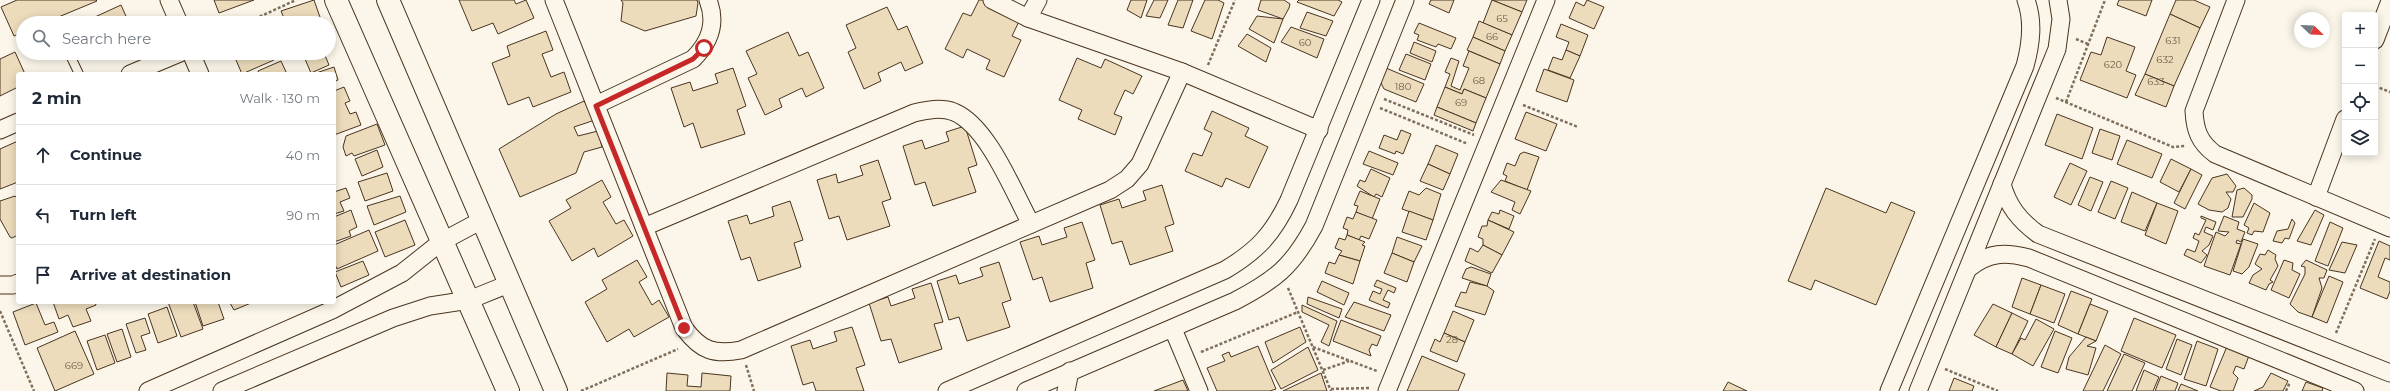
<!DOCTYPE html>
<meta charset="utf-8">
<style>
:root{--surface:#fff;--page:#f2f2f3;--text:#1f2937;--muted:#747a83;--line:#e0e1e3}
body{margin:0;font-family:Montserrat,sans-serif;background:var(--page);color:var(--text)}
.controls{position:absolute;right:12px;top:12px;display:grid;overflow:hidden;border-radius:4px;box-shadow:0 2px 10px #0003}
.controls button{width:36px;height:36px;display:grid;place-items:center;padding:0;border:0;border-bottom:1px solid var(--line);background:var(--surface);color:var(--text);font:20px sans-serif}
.compass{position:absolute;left:2294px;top:12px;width:36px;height:36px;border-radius:50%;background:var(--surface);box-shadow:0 2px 10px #0003;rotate:113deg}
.stop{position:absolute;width:12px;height:12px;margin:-9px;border:3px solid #c62828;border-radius:50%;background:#fff}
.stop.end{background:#c62828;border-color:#fff;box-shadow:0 1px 4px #0008}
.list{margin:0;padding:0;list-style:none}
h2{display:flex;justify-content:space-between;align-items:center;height:52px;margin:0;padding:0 16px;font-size:17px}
h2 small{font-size:13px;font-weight:400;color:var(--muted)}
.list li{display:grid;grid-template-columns:26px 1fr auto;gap:12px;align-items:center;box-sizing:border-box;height:60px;padding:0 16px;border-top:1px solid var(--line)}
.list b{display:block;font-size:15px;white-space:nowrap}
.list em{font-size:13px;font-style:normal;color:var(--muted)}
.icon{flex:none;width:22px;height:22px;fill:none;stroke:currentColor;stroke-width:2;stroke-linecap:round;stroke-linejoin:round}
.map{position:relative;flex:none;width:2390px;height:391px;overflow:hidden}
.search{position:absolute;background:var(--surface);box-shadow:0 2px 10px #0003;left:16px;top:16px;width:320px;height:44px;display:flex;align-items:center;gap:10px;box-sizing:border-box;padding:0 14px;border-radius:22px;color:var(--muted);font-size:15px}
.panel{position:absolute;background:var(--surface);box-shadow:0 2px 10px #0003;left:16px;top:72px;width:320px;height:232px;border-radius:4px}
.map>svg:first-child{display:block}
</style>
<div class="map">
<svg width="2390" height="391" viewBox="0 0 2390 391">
<rect width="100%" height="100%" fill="#fbf6e9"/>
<!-- building -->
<g fill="#ecdcbc" stroke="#4a3520">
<path d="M17 0H96L97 1 44 23H23V32L14 36 1 7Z"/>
<path d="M214 0H254L219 13Z"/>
<path d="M314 0 322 23H286L281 11Z"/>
<path d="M459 0H514L516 4 526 0 534 18 498 34 493 23 472 31Z"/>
<path d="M621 0H697L698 3 696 16 645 31 621 21 623 3Z"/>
<path d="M979 0H996L1023 13 1012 36 1021 40 1004 77 986 69 990 60 967 49 963 58 945 49 963 13 971 16Z"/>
<path d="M1131 0H1147L1141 18 1127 10Z"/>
<path d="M1154 0H1168L1160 18 1146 16Z"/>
<path d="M1178 0H1193L1183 28 1168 25Z"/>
<path d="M1205 0H1218L1224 3 1212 39 1191 31Z"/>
<path d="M1261 0H1284L1290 4 1289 8 1283 19 1258 10Z"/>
<path d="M1299 0H1338L1342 2 1334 16 1297 2Z"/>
<path d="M1431 0H1454L1449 13 1429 4Z"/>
<path d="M1492 0H1527L1522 12Z"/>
<path d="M1492 0 1522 12 1512 35 1483 23Z"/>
<path d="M1587 0 1604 7 1594 29 1569 18 1576 2 1584 6Z"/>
<path d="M2119 0H2152L2146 16 2117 5Z"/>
<path d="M2176 0H2194L2210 7 2200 28 2170 14Z"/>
<path d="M121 5 129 23H84V22Z"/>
<path d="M887 7 898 30 907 26 923 63 905 71 901 62 878 73 881 81 864 89 848 52 856 48 846 25Z"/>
<path d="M1307 12 1333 21 1326 36 1300 28Z"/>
<path d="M2170 14 2200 28 2174 86 2145 74Z"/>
<path d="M1257 16 1283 19 1274 43 1249 29Z"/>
<path d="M1479 21 1512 35 1505 51 1473 37Z"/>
<path d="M1419 23 1456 38 1451 49 1438 44 1436 47 1417 40 1419 35 1414 33Z"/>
<path d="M1561 24 1588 35 1580 56 1566 50 1569 42 1556 37Z"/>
<path d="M1291 27 1324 39 1317 58 1281 42Z"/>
<path d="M546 31 553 50 542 54 551 77 564 72 571 92 533 107 529 97 508 105 492 63 510 56 507 46Z"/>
<path d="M788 32 799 56 808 52 824 88 806 97 802 88 779 99 782 107 765 115 748 78 757 74 746 51Z"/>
<path d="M1247 34 1271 48 1266 62 1238 46Z"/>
<path d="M1473 37 1505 51 1500 64 1467 50Z"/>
<path d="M2107 37 2135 47 2126 71 2136 75 2127 98 2080 80 2091 52 2101 55Z"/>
<path d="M1414 42 1436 51 1432 62 1410 53Z"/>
<path d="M1566 50 1580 56 1570 78 1548 70 1553 57 1562 60Z"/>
<path d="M1469 51 1500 64 1486 98 1464 89 1462 94 1445 87 1450 74 1445 72 1451 58 1459 61 1451 86 1460 90 1469 68 1463 66Z"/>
<path d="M15 52 25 74H18V87L0 96V59Z"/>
<path d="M233 53H271L274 60 242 74Z"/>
<path d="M319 53H324L329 65 311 73 305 59Z"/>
<path d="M1406 54 1431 64 1425 80 1399 70Z"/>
<path d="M1077 58 1101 68 1105 59 1142 76 1133 94 1125 90 1114 114 1122 117 1115 135 1078 119 1082 110 1059 100Z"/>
<path d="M281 61 287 74H259L258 71Z"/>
<path d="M334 67 338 80 334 82V74H313Z"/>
<path d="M733 68 746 106 737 110 745 134 701 148 693 123 684 127 671 88 690 82 693 91 718 83 715 74Z"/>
<path d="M1386 68 1424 84 1416 102 1384 89 1380 81Z"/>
<path d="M1544 69 1574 80 1567 102 1536 91Z"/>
<path d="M2145 74 2174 86 2166 107 2135 95Z"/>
<path d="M344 87 350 101 345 103 350 114 356 112 361 125 334 135V91Z"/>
<path d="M1445 87 1462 94 1464 89 1486 98 1476 123 1437 107Z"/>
<path d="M584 101 595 120 574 127 578 136 598 131 602 147 584 152 576 173 520 197 499 149 556 114Z"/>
<path d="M1437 107 1476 123 1473 131 1434 115Z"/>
<path d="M1212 111 1249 128 1245 136 1268 147 1249 188 1226 178 1222 187 1185 171 1193 153 1202 156 1212 133 1204 129Z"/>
<path d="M1526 112 1557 124 1546 151 1515 139Z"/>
<path d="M2057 114 2093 128 2082 159 2045 145Z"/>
<path d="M377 124 385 145 354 156 352 153 346 156 343 147 346 136Z"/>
<path d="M965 126 977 165 968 168 976 192 933 206 925 182 915 185 903 146 922 140 925 149 949 141 946 132Z"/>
<path d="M2100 129 2120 136 2112 160 2092 153Z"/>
<path d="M1401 130 1411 134 1403 154 1396 151 1395 154 1379 148 1384 135 1397 140Z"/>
<path d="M2127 140 2162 154 2152 178 2117 164Z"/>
<path d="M18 141V182L0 189V149Z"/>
<path d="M1436 145 1458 154 1450 174 1428 164Z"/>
<path d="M377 150 383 167 362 176 355 159Z"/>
<path d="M1369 151 1398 163 1393 175 1363 164Z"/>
<path d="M1524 152 1539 157 1527 190 1505 181 1507 176 1503 174 1507 163 1515 166 1520 154Z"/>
<path d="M2171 159 2191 169 2179 192 2160 182Z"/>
<path d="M878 160 891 199 882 202 890 226 847 240 839 216 829 219 817 180 836 174 838 183 863 175 860 166Z"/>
<path d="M2070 163 2087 171 2071 205 2054 197Z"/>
<path d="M1428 164 1450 174 1443 190 1420 181Z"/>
<path d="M1371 169 1390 178 1382 197 1376 194 1374 197 1357 186 1360 180 1365 182Z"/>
<path d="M2191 169 2202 175 2185 209 2174 203Z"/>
<path d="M387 173 393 191 365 201 358 182Z"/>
<path d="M2227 174 2236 186 2233 192H2226L2231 199 2228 208 2222 212 2209 210 2198 204 2212 178Z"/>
<path d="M2090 177 2103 182 2091 211 2078 205Z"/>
<path d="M602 180 611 197 603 202 616 224 624 220 633 236 598 257 594 248 572 261 549 221 571 208 566 200Z"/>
<path d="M1501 180 1531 191 1520 214 1512 210 1515 202 1491 192Z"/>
<path d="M2111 181 2128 188 2115 219 2098 212Z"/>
<path d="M1162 185 1174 224 1165 227 1173 251 1130 265 1122 241 1112 244 1100 205 1119 199 1122 208 1146 200 1143 191Z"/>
<path d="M346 188 350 198 340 202 344 211 334 214V192Z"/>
<path d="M1426 188 1441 194 1433 220 1402 209 1409 191 1419 195Z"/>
<path d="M1826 188 1886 213 1891 202 1915 212 1876 305 1815 280 1811 290 1788 281Z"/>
<path d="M2244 188 2252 195V199L2243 217H2232L2237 190Z"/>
<path d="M1360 191 1380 199 1372 219 1356 212 1358 206 1354 205Z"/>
<path d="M2132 192 2157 203 2145 231 2121 222Z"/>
<path d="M15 196 18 199V235L12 238 10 237 0 219V201Z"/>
<path d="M400 196 406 212 374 225 367 206Z"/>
<path d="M790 201 803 240 794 243 801 267 758 281 750 257 741 260 728 221 747 215 750 224 774 216 772 207Z"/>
<path d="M2157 203 2178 211 2166 244 2145 235Z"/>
<path d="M2254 203 2270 213 2263 232 2254 231 2252 235 2247 233 2249 228 2244 225Z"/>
<path d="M351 210 357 227 349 231 351 236 334 242V217Z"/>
<path d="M1500 210 1514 216 1509 229 1488 220 1492 212 1499 214Z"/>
<path d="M2315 210 2324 215 2311 245 2297 241Z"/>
<path d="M1409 211 1433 220 1426 240 1402 232Z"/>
<path d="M1356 212 1377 220 1369 239 1361 236 1359 240 1347 235 1348 230 1343 228 1347 217 1353 219Z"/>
<path d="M2201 216 2216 222 2213 230 2206 227 2204 232 2213 236 2209 245 2202 251 2207 255 2201 263 2184 255 2187 249 2195 252 2199 241 2193 238 2195 233 2199 235 2206 220 2201 218Z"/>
<path d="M2224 216 2239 222 2237 229 2245 232 2241 242 2237 240 2236 243 2241 244 2230 275 2204 266 2216 232 2225 236 2229 232 2218 231Z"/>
<path d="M2292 219 2295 223 2289 239 2285 238 2282 243 2273 241 2277 231 2288 229Z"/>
<path d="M405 220 415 245 385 257 375 232Z"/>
<path d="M1488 220 1514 232 1502 255 1483 245V239L1478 237 1482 226H1487Z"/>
<path d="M1082 222 1095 260 1086 263 1093 288 1050 302 1042 277 1033 280 1020 242 1039 236 1042 245 1067 237 1064 228Z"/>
<path d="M2330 222 2343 228 2328 266 2315 261Z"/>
<path d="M369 230 378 251 337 269 334 262V245Z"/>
<path d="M1347 235 1365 242 1362 245 1365 246 1360 261 1339 255 1342 251 1335 248 1339 238 1345 240Z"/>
<path d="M1397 237 1422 246 1414 262 1392 253Z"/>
<path d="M2243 239 2258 244 2249 267 2242 274 2233 271Z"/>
<path d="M2379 241 2390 246V260L2385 258 2378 277 2390 282V291L2387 299 2360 288Z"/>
<path d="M2342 242 2357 245 2345 273 2329 270Z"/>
<path d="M1483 245 1502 255 1492 273 1465 261 1470 248 1478 252Z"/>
<path d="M2268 250 2276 255 2275 259 2278 266 2270 280 2273 282 2269 284 2266 290 2249 283 2253 275 2262 269 2255 264 2260 254 2265 255Z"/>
<path d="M1392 253 1414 262 1407 282 1384 273Z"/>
<path d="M1339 255 1360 261 1353 284 1325 273 1329 262 1335 264Z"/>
<path d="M637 260 647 277 639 282 652 305 659 300 669 317 634 337 629 329 607 342 585 302 607 289 602 280Z"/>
<path d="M2284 260 2293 263 2292 270 2300 274 2289 298 2271 290Z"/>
<path d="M2306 260 2327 270 2324 278H2319L2322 288 2312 317 2298 312 2290 304 2305 274V267L2301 266Z"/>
<path d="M363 261 369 275 341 287 335 272Z"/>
<path d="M999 262 1011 300 1002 303 1010 327 967 341 959 317 949 320 937 281 956 275 959 284 983 276 980 268Z"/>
<path d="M1471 267 1491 274 1487 286 1462 278 1466 269Z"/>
<path d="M2329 276 2343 282 2327 323 2312 317Z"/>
<path d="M2022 278 2041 285 2030 314 2012 307Z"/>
<path d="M1377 280 1396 288 1394 293 1388 290 1383 300 1390 303 1388 308 1369 300 1373 291 1380 294 1382 289 1374 286Z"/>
<path d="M1322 281 1349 293 1344 305 1317 292Z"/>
<path d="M1470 282 1487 286 1494 291 1485 315 1455 306 1461 292 1466 293Z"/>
<path d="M931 283 943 322 934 324 942 349 899 363 891 339 881 341 869 303 888 297 891 306 915 298 912 289Z"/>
<path d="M2041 285 2065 294 2054 323 2030 314Z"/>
<path d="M2071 291 2092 299 2078 334 2058 325Z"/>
<path d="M1308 297 1342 309 1339 318 1307 304Z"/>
<path d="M53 302H95L96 305 86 309 91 321 73 327 68 315 59 319Z"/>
<path d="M168 302H193L203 329 181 337Z"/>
<path d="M195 302H218L224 319 203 326Z"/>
<path d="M233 302H251V303L234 310 230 303Z"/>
<path d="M1354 302 1391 315 1384 331 1345 317Z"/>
<path d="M36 303 45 325 54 322 58 332 25 345 13 312Z"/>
<path d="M1993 304 2012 313 1996 347 1974 335Z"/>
<path d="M2090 304 2108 311 2096 341 2078 334Z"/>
<path d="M1302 305 1337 321 1329 346 1321 342 1329 325 1302 312Z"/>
<path d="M167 307 177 336 158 343 148 314Z"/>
<path d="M1453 311 1474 320 1465 342 1444 333Z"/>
<path d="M2012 313 2028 321 2012 354 1996 347Z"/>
<path d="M145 318 150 333 141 336 146 350 136 353 126 324Z"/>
<path d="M2134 318 2176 335 2162 368 2121 351Z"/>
<path d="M2036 319 2054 329 2033 366 2012 354 2021 338 2025 340Z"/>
<path d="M1341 320 1381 336 1377 346 1372 344 1369 350 1371 356 1333 341Z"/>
<path d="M852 327 865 365 856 368 864 391H816L813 382 803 385 791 346 810 340 813 349 837 341 834 332Z"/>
<path d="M1300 327 1306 342 1273 363 1265 342Z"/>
<path d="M122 329 131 357 117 362 107 334Z"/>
<path d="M75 331 94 374 55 391 37 348Z"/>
<path d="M2055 331 2072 338 2058 373 2041 367Z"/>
<path d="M1444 333 1465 342 1457 362 1430 351 1435 339 1440 342Z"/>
<path d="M105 335 115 363 97 370 87 341Z"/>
<path d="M2086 337 2096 341 2087 346 2096 348 2088 375 2066 369 2069 357Z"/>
<path d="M2177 339 2192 345 2181 375 2166 369Z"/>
<path d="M2197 341 2218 349 2206 386 2184 379Z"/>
<path d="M2228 344 2250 353 2244 369 2236 366 2233 373 2238 378 2233 391H2221L2210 387Z"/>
<path d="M2105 345 2121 354 2103 391H2083Z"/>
<path d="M1258 346 1276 389 1270 391H1217L1207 368 1225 361 1222 355 1229 352 1231 357Z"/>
<path d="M1308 347 1318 370 1281 389 1271 370Z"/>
<path d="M2124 354 2145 363 2132 391H2107Z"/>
<path d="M1422 356 1465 374 1458 391H1407Z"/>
<path d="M2144 370 2159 377 2153 391H2136Z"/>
<path d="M667 373 688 375 687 386 701 387 702 373 731 376 730 391H666Z"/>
<path d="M1321 373 1327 391H1283Z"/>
<path d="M2271 373 2288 381 2283 391H2254L2263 387Z"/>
<path d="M2161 376 2178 383 2175 391H2155Z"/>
<path d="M1954 378 1974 386 1972 391H1949Z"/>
<path d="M1183 380 1188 391H1154Z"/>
<path d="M1728 382 1747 391H1723Z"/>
<path d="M2306 382 2323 388 2322 391H2302Z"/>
<path d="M2181 384 2198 391H2178Z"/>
</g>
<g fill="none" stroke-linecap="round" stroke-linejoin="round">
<!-- lane casing -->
<g stroke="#4a3520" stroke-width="10">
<path id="lane" d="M69 53 79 74"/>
</g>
<!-- street casing -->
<g stroke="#4a3520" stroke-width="19">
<g id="street">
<path d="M169 0 179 23"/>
<path d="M554 0 684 328C701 351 714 355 741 350L1110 190 1127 179 1140 164 1182 72"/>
<path d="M992 0 1028 18 1182 72 1319 130"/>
<path d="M2236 0 2194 111C2195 130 2199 142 2215 154L2390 228"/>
<path d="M1028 18 1038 0"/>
<path d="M2375 40 2390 1"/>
<path d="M191 53 200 74"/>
<path d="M130 74 180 53"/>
<path d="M596 105 693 59C710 42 717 23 708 0"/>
<path d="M0 130 18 122"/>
<path d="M2002 184C2008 206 2019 220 2038 234L2390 373"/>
<path d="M2316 197 2345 119"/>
<path d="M644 227 914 113C927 110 941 107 954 112 988 126 1013 191 1031 224"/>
<path d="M1969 268C1989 252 2005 252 2029 258L2355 391"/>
<path d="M0 285H13L18 283"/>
<path d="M1173 329 1199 391"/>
<path d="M148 391 332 310 402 273 441 242 482 220"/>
<path d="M222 391 393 318 430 306 469 300 511 283"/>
<path d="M947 391 1225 270C1257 251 1273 234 1289 200L1371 0"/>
<path d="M1026 391 1235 301C1275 280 1292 267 1314 226L1405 0"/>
<path d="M1066 391 1070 371"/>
<path d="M1387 391 1546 0"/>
<path d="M1889 391 2025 66C2031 44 2034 22 2026 0"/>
<path d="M1918 391 2057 49 2061 19 2058 0"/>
</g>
</g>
<!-- secondary casing -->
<g stroke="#4a3520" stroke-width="24">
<g id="secondary">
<path d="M336 0 508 391"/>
<path d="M388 0 556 391"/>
</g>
</g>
<!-- path -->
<g stroke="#7f6f5c" stroke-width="2.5" stroke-dasharray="3 2" stroke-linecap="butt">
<path d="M246 23 296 0"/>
<path d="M2076 39 2088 44"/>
<path d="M1208 65 1235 0"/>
<path d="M2375 86 2390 92"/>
<path d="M2056 98 2173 147 2185 146"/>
<path d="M1384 99 1474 135"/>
<path d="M2066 102 2105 0"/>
<path d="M1523 105 1578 127"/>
<path d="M1380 108 1468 144"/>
<path d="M1288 288 1331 391"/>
<path d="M0 311 34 391"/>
<path d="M2336 333 2375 239"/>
<path d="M1313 347 1377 371"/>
<path d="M1201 352 1298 312"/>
<path d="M746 365 754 391"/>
<path d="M1945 369 1998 391"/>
<path d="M1323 370 1349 361"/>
<path d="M1331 389 1369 388"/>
<path d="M581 391 678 349"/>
<path d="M2286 391 2290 382"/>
</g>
<!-- lane -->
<use href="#lane" stroke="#fbf6e9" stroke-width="8"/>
<!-- street -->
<use href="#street" stroke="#fbf6e9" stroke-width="17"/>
<!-- secondary -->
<use href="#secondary" stroke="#fbf6e9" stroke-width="22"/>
</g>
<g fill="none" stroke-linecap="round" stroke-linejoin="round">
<!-- route -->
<path stroke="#c62828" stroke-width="5" d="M684 328 596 106 693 59 704 48"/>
</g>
<g text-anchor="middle" stroke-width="3" stroke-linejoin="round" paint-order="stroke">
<!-- number labels -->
<g font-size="10" fill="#725f47">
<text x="1502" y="22">65</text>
<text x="1492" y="40">66</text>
<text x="2173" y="44">631</text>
<text x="1305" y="46">60</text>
<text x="2165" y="63">632</text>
<text x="2113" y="68">620</text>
<text x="1479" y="84">68</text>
<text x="2156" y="85">633</text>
<text x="1403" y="90">180</text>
<text x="1461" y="106">69</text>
<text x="1452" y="343">28</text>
<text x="74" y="369">669</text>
</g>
</g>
</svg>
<div class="controls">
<button>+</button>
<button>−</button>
<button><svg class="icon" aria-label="locate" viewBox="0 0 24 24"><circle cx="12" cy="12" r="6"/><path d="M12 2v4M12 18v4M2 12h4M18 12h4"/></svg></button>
<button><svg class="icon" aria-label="layers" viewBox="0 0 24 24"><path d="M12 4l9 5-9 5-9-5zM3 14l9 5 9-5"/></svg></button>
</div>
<svg class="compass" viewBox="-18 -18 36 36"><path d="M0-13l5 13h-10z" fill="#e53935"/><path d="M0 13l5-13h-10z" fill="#747a83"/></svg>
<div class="stop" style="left:704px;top:48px"></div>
<div class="stop end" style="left:684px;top:328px"></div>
<div class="search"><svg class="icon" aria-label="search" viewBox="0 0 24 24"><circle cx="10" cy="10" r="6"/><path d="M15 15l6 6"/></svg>Search here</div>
<section class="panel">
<h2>2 min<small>Walk · 130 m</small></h2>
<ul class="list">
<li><svg class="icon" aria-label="ahead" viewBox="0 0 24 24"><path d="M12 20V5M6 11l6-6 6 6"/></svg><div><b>Continue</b></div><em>40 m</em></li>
<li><svg class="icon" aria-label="left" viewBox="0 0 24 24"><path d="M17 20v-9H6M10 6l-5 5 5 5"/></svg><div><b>Turn left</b></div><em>90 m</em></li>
<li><svg class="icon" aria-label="arrive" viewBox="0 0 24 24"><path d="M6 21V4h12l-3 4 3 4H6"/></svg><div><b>Arrive at destination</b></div></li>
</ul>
</section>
</div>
